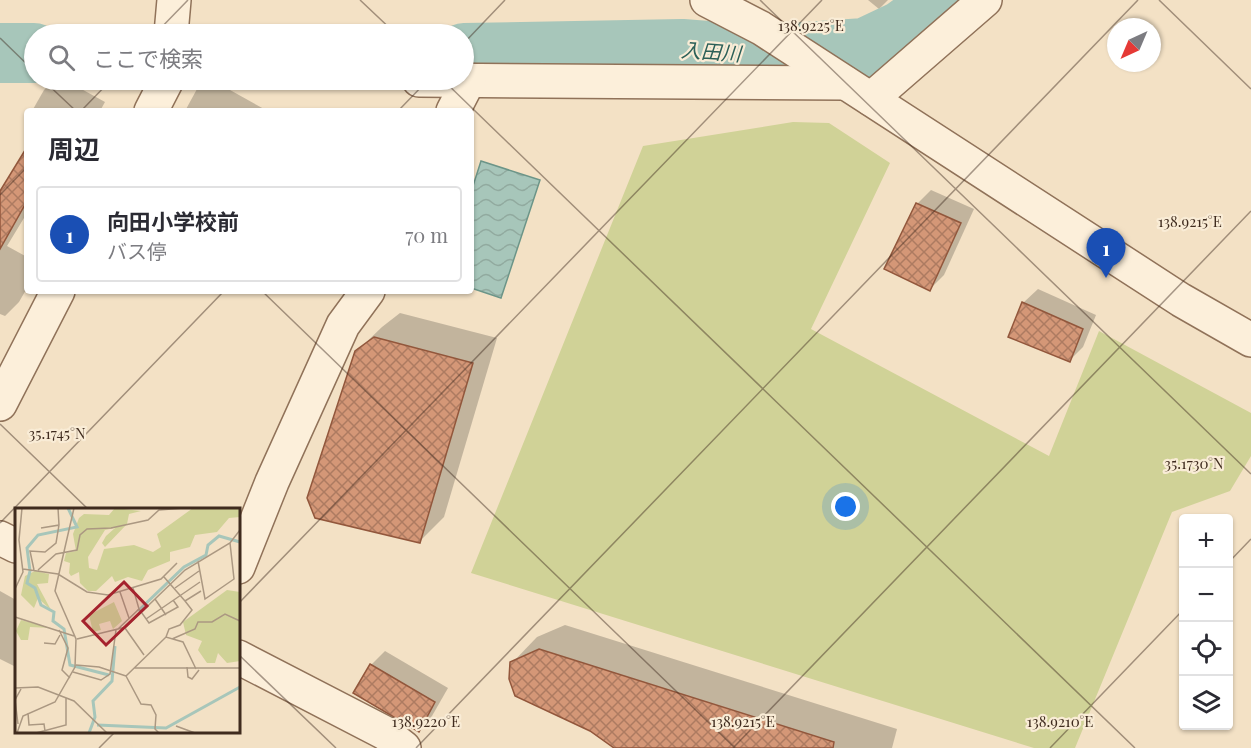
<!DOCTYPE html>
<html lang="ja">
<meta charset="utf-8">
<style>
:root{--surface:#fff;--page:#f2f2f3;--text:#2b2b33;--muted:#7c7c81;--line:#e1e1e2;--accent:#7c3aed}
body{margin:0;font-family:"Playfair Display","Noto Sans JP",serif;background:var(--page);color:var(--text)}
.controls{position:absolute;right:18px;bottom:18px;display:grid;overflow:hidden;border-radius:6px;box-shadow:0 2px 4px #0004}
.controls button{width:54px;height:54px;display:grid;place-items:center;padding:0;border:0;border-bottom:2px solid var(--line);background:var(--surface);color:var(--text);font:30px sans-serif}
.compass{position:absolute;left:1107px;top:18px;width:54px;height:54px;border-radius:50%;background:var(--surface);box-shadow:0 2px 4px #0004;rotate:224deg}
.you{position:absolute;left:846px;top:507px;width:21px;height:21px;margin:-15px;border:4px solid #fff;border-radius:50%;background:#1a73e8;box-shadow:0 0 0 9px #1a73e833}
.badge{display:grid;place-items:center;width:39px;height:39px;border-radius:50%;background:var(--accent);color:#fff;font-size:20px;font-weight:700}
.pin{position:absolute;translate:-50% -50px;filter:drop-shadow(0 2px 3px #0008)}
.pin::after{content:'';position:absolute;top:32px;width:21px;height:18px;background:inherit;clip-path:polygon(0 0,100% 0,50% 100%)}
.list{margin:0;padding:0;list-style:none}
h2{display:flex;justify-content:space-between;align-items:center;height:78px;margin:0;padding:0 24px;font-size:26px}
h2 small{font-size:20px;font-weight:400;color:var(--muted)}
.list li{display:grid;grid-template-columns:39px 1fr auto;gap:18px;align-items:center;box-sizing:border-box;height:96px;margin:0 12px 12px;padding:0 12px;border:2px solid var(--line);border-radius:6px}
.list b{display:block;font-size:22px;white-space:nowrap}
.list p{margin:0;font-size:20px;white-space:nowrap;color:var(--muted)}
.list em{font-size:20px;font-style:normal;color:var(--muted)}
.icon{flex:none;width:33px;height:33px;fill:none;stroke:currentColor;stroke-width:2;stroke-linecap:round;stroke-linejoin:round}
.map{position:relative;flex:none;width:1251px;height:748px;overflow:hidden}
.search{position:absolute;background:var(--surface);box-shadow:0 2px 4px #0004;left:24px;top:24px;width:450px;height:66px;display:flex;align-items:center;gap:15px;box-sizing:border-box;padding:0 21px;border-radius:33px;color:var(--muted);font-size:22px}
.panel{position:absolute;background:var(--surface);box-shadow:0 2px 4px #0004;left:24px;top:108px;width:450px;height:186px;border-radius:6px}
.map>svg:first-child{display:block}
</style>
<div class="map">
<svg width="1251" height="748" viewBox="0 0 1251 748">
<defs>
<pattern id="water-waves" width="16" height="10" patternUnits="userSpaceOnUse" patternTransform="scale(1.5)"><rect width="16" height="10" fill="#a7c6ba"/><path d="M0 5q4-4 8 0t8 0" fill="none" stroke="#91aa9f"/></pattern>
<pattern id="building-cross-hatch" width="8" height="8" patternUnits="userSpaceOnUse" patternTransform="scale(1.5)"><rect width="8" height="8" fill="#d49777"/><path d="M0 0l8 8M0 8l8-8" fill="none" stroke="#ad7b61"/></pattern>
</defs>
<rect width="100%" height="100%" fill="#f3e1c5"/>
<!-- grass -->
<path fill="#d0d297" d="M793 122 829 123 890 163 811 329 1049 456 1099 331 1251 413V456L1230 491 1172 512 1075 748H1034L471 573 643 146Z"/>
<!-- water -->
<path fill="url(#water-waves)" stroke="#6c9588" stroke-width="1.5" d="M481 161 540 180 501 298 471 288V192Z"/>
<!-- shadow -->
<g fill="#0003">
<path d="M868 0H888L879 9Z"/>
<path d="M54 80H65L105 102 100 111H32L44 90Z"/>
<path d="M206 80H220L232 86 230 90 264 109 263 111H185L197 89Z"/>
<path d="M27 150V213L7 246 27 257V288L19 302 5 316 0 314V194Z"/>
<path d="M931 190 974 209 944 275 930 289 917 204Z"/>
<path d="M1038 289 1096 315 1083 347 1069 361 1023 303Z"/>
<path d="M400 313 497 338 444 517 419 542 356 352 382 327Z"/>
<path d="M0 591 16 600V667L0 659Z"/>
<path d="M565 625 897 729 892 748H617L512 663 537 637Z"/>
<path d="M385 651 448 688 432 716 418 730 355 692 371 665Z"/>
</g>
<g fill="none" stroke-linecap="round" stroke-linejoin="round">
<!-- river -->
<g stroke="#a7c6ba" stroke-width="60">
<path d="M0 53H34"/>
<path d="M464 53 682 49 758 55 865 48 903 30 944 0"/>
</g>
</g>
<!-- building -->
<g fill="url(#building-cross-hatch)" stroke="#92573c" stroke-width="1.5">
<path d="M27 147V201L0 249V191Z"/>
<path d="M916 203 961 223 930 291 884 269Z"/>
<path d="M1022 302 1083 329 1070 362 1008 337Z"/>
<path d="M374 337 473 363 420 543 315 518 307 498 355 351Z"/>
<path d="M539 649 834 742 833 748H614L590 731 515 696 509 679 510 662Z"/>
<path d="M370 664 435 702 419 732 353 693Z"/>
</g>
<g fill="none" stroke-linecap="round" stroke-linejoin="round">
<!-- minor casing -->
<g stroke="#907259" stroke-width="36">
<g id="minor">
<path d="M171 34 174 0"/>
<path d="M419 80 845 83"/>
<path d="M871 99 985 0"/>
<path d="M151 111 167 80"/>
<path d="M453 111 469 80"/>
<path d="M0 404 58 291"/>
<path d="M0 538 16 546"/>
<path d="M238 567 272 482 343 325 368 291"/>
<path d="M238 657 385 733 404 748"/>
</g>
</g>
<!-- tertiary casing -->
<g stroke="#907259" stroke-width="36">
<path id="tertiary" d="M707 0 761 28 1181 300 1251 340"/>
</g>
<!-- minor -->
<use href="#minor" stroke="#fcefda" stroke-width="33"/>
<!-- tertiary -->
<use href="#tertiary" stroke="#fcefda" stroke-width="33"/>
</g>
<!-- ticks -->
<path fill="none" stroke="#3f2b1e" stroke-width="1.5" stroke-opacity="0.45" d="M360 0 396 34M760 0 1251 474M1159 0 1251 89M155 34 188 0M0 38 34 71M464 43 505 0M43 80 76 111M443 80 1135 748M81 111 111 80M398 111 428 80M0 195 27 167M262 291 735 748M0 424 89 510M0 523 224 291M1228 563 1251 539M238 604 822 0M238 654 336 748M99 748 115 732M416 748 1138 0M733 748 1251 211M1050 748 1184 609"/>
<g text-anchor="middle" stroke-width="4.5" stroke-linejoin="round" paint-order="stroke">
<!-- water labels -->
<g font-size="20" font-style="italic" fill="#2c6058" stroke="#f9ecd6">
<text transform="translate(711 52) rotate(4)" y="7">入田川</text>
</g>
</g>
<!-- overview -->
<g transform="translate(15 508)">
<rect width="225" height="225" fill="#f3e1c5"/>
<path d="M99 94 107 113 98 121 95 113 84 116 86 122 78 124 74 107Z" fill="#d0d297"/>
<path d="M100 0 126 3 114 6 112 16 90 39 87 35 91 28 100 20 90 22 73 49 74 60 82 62 89 41 119 37 138 44 146 39 142 26 178 0H225V9L214 10 202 24 180 27 175 39 155 44V53L133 62 127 73 113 69 100 74 97 68 81 83H73L65 75 64 64 56 68 54 65 55 55 49 53 51 45 61 43 58 26 64 10 69 6 94 7ZM20 63 34 66 33 75 22 76 36 102 23 90 19 100 6 87 10 68ZM212 82 225 84V153L212 155 203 145 200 155H192L183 142 187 133 171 127 168 114ZM6 112 36 120 15 119 13 132H6L1 123Z" fill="#d0d297"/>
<path fill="none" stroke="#a7c6ba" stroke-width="3" d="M53 0 62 19 23 27 12 40 15 63 12 75 20 80 26 97 39 104 38 113 49 121 55 157 94 167M123 103 169 59 191 47 193 37 204 28 225 34M82 217 151 220 225 179M74 225 80 209 78 193 97 173 100 138"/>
<path fill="none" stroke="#ab9882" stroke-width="1.5" d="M26 20 44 17 43 0M183 53 190 91 219 71 215 35M8 61 43 66 72 84 93 87 146 71 162 55M19 62 15 43 30 44 41 35 44 17M23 62 41 46 62 42 65 27 72 21 96 20 133 12 144 2 169 0M149 69 170 93 186 83M118 80 124 101 134 115 163 99 158 92M160 80 184 63M0 81 8 64 4 32 7 0M105 84 114 110M140 91 151 107M0 109 59 128M131 111 185 74M110 120 129 147M103 121 124 101M44 122 53 140 47 162 55 170M151 129 154 121 165 117 177 102 170 93M62 131 111 119 170 62 215 35 225 22M157 131 180 121 183 114H197L210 106 225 113M29 135 40 136 45 127M61 157 84 159 111 168M172 159 173 169 177 171 184 162M119 160H225M58 164 86 172 95 166 101 122M111 168 151 129 168 134 181 161M111 168 126 196 136 197 141 207 140 221 144 225M0 180 23 179 59 193 92 225M13 205 14 217 29 216 30 223M3 216 0 192 6 181M161 218 180 225M2 225 8 208 40 194 60 159 61 131 40 83 59 0M21 225 51 217V190"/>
<path fill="#a5222d" fill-opacity="0.15" stroke="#a5222d" stroke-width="3" d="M109 74 132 98 91 137 68 113Z"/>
<rect width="225" height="225" fill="none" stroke="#3f2b1e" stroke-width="3"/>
</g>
<g font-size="15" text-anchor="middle" fill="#3f2b1e" stroke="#f9ecd6" stroke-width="4.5" stroke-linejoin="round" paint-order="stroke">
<text x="811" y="31">138.9225°E</text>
<text x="1190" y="227">138.9215°E</text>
<text x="57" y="439">35.1745°N</text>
<text x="1194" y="469">35.1730°N</text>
<text x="426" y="727">138.9220°E</text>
<text x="743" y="727">138.9215°E</text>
<text x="1060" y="727">138.9210°E</text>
</g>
</svg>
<div class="controls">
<button>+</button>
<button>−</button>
<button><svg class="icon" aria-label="locate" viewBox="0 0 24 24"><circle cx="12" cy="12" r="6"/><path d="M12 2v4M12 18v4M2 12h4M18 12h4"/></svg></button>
<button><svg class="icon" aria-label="layers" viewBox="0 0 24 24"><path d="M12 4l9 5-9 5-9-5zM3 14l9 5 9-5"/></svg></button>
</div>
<svg class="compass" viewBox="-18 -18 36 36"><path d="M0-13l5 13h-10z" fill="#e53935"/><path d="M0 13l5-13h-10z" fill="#7c7c81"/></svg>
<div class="you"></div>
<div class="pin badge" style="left:1106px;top:278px;background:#1a4fb4">1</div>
<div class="search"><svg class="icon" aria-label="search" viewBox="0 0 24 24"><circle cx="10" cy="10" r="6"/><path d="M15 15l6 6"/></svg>ここで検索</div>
<section class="panel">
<h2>周辺<small></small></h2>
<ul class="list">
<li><span class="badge" style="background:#1a4fb4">1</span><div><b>向田小学校前</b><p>バス停</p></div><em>70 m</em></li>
</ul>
</section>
</div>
